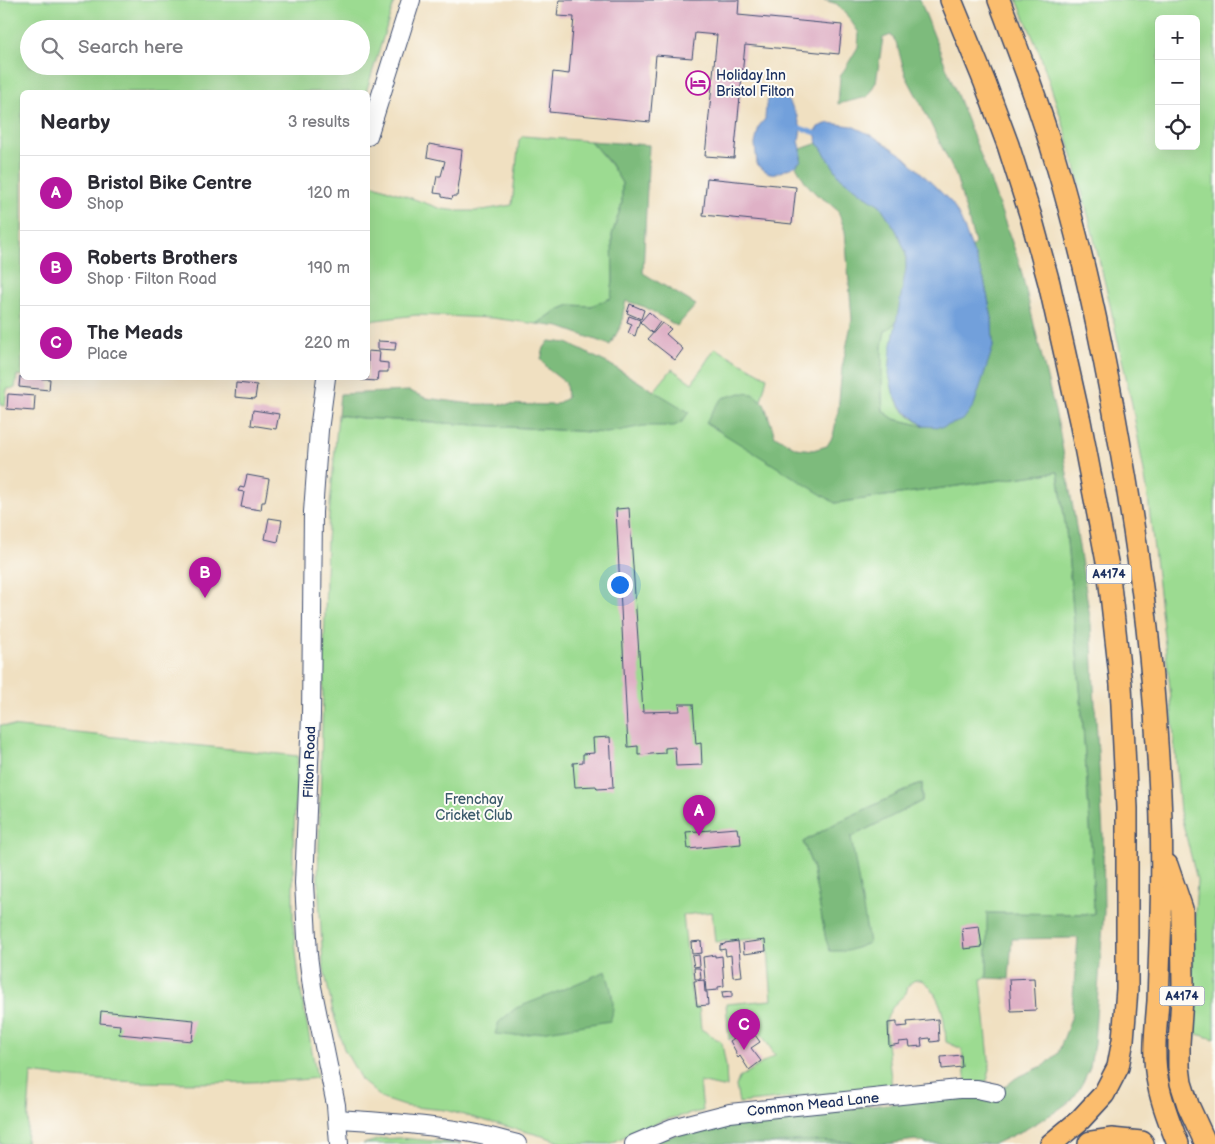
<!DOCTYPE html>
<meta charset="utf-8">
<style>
:root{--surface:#fff;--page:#f7f7f7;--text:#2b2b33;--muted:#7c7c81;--line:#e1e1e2;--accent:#b5179e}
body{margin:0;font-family:"Balsamiq Sans",sans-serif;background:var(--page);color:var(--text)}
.controls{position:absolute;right:15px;top:15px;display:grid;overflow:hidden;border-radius:8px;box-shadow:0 5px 20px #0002}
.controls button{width:45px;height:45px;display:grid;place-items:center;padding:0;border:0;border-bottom:1px solid var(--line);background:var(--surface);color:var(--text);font:25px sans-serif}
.you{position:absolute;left:619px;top:584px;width:18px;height:18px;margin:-12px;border:4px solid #fff;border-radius:50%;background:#1a73e8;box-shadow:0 0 0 8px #1a73e833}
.badge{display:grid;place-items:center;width:32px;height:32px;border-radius:50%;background:var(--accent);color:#fff;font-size:16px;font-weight:700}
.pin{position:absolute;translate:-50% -41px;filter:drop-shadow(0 1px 2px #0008)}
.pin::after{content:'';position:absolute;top:26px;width:18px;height:15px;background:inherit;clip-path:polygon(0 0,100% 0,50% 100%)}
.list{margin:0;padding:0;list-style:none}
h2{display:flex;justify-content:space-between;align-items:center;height:65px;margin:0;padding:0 20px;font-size:21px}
h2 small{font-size:16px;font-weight:400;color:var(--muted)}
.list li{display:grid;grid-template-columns:32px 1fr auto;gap:15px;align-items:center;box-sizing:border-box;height:75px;padding:0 20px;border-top:1px solid var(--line)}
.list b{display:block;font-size:19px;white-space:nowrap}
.list p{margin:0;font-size:16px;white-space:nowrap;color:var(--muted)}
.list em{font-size:16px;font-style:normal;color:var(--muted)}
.icon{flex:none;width:28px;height:28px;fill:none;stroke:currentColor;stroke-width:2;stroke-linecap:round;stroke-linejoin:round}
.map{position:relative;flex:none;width:1215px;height:1144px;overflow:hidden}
.search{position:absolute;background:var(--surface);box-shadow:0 5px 20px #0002;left:20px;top:20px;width:350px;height:55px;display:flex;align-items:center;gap:12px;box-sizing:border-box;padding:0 18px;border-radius:28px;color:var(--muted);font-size:19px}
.panel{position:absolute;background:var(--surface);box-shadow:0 5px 20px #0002;left:20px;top:90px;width:350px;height:290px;border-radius:8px}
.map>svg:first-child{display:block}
</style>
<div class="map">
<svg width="1215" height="1144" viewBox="0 0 1215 1144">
<rect width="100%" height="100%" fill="#fdfcf7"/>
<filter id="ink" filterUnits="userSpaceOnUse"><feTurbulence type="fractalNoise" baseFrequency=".02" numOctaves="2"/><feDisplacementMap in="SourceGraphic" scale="10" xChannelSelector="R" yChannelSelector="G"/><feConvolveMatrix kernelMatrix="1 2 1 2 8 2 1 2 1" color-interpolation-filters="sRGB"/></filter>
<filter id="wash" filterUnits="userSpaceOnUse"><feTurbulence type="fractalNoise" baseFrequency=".0096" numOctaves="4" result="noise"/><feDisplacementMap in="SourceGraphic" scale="20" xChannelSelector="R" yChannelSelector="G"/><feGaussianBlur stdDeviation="1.12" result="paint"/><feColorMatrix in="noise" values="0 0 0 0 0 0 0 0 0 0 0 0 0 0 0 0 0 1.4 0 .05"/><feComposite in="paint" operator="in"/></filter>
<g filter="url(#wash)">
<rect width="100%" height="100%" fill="#f0e0c1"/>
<!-- green -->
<g fill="#9cdb91" stroke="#5c8578" fill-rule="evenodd">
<path d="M0 0H395L366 92H22V376L17 375 15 388 7 389 5 406 0 405ZM29 29H361V66H29Z"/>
<path d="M1017 0H1215V1039L1190 1032 1192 959 1197 880 1180 812 1170 688 1147 489 1132 404 1108 296 1089 218 1066 133 1040 54ZM1159 19H1196V146H1159Z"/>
<path d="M523 136 590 141 610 164 622 183V203L612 235 613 280 611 298 591 306 570 305 556 311 537 324 492 318 416 315 368 321V189L369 183 442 209 459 211H477L512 205 519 140Z"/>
<path d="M897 322C891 351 882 383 902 409 908 416 917 421 924 426L894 419 883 411C882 396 879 345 885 332 887 328 893 324 897 322Z"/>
<path d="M715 348 767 377 761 401 753 394 723 398 835 503 1058 472 1066 530 1081 699 1092 854 1094 914 988 913 987 978 981 979 990 1069 987 1081 966 1083 962 1049 946 1042C945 1032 945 1021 942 1011 939 999 923 966 908 986 907 988 907 991 906 993 903 997 898 1000 895 1004 890 1010 887 1017 885 1025L892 1088 864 1090 739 1103 736 1086 739 1078 775 1055 756 1026 742 1035 737 1034 729 1040 726 1004 772 1000 767 938 715 942 712 912 683 915 693 1007H699L701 1029 720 1041 722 1043 726 1066 727 1087H722L700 1082 703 1111 664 1120 633 1132 610 1144H566L546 1137 445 1110 404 1106 383 1099 362 1081 344 1049 333 1012 323 964 318 880 327 539 338 415 362 418 606 433 609 364 654 391 672 369 692 383ZM922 783V801L851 837 826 940 812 865 803 842 838 822Z"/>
<path d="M0 725 298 756 293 847V923L300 987 317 1078C295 1081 272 1081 249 1082 177 1084 103 1083 31 1073L26 1144H0Z"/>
<path d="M399 1138 446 1142 461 1144H363L381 1139Z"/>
<path d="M796 1141 852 1142 859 1144H770Z"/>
</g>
<!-- forest -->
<g fill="#7dbb7b" stroke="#4c756c">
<path d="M824 0H920L986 169 1019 262 1059 428 1074 514 1091 624 1094 687 1103 834 1104 912 1094 1043 1090 1067 1083 1082 1073 1099 1055 1112 1026 1129 994 1144H928L915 1140 887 1144H859L852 1142 796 1141 770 1144H644L729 1119 974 1096 1006 1086 1016 1078 1045 1065 1058 1053 1071 1019 1078 938 1012 939 1009 979 987 978V913L1094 914 1092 854 1081 699 1066 530 1058 472 835 503 706 423 715 407 723 398 741 393 753 394 764 403 775 436 796 448 813 450 827 446 833 436 838 412 842 368 852 320 845 231 838 211 828 202 816 194 806 183 796 166 801 160V149L818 143 840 177 863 194 880 205 896 230 906 252V269L897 322 885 331 882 347V397L883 411 894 419 924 426 993 347 992 318 984 280 971 249 975 243 956 176 922 106 906 76 896 42 891 35 883 38 876 82 867 97 838 104 840 77 858 47 859 33 849 18 837 4Z"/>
<path d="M590 141 649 145 643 273 696 305 677 326 645 307 626 301 623 313 622 324 610 345 560 327 537 324 556 311 570 305 591 306 611 298 613 280 612 235 622 203V183L610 163Z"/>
<path d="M549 341 567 343 609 364 689 412 682 422 674 426H643L607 433 362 418 338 415 340 394 409 391 426 398 472 404 554 405 567 398 566 383 549 370 541 359 544 348Z"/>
<path d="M922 783V801L851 837 869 943 848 951H830L826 940 812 865 803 842 838 822Z"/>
<path d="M606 971C610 986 617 1006 610 1021L515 1036 495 1034 499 1022 516 1008 552 994Z"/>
</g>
<!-- water -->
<g fill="#72a0db" stroke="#46689c">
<path d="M782 94 791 105 797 116 801 128 799 141 801 149V160C797 165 794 167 787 169 772 176 769 175 757 164L755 144 759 126 765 119 766 105 769 98 773 95Z"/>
<path d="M829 123 852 126 873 136 905 157 952 203 961 220 984 280 992 318 993 347 974 405 963 420 943 427 924 426 904 410 894 396 889 374 891 350 906 269V252L896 230 880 205 863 194 840 177 818 143 815 133 818 127Z"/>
</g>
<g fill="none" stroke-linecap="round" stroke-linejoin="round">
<!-- stream -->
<path stroke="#72a0db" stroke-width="4.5" d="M801 128 815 133"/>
</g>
<g id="blocks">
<!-- building -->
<g fill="#dfb1c6">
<path d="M559 0H739L738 15 842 25 839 54 745 45 734 158 705 156 717 35 695 33 692 58 656 55 650 122 549 112 553 72 569 74 574 17 557 16Z"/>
<path d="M429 144 462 150 460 168 461 169 457 196H453L452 199 442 197V194L434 193 437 176H441L445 161 427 157Z"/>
<path d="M707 178 796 187 792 224 703 215Z"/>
<path d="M630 304 644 310 641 319 627 313Z"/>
<path d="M649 312 660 322 652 333 640 322Z"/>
<path d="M629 316 640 320 635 336 628 333 632 324 627 322Z"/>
<path d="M662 323 671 329 666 334 683 349 675 360 648 339Z"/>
<path d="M378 341 396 342 395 350 378 349Z"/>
<path d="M368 351 380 352 379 362 388 363V372H378L377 381 361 380V378H368Z"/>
<path d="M20 376 22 378 50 379 49 390 19 387Z"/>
<path d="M236 383 257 385 255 399 235 397Z"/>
<path d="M8 394 35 396 34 411 7 409Z"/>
<path d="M253 410 279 414 276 429 251 425Z"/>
<path d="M247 475 269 479 265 502H262L261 510 241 507 244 492 238 491 240 487 244 488Z"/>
<path d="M629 508 643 712 680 711 679 704H693L696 744 701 743 702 765 676 766 675 747 665 748V753L638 755V746L628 747 616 509Z"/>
<path d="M269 518 282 520 278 542 265 539Z"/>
<path d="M610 737 613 788 597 789 596 786 575 787 573 763 583 762V754L594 753 593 738Z"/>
<path d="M737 828 738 834H740L741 844 688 849 686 832Z"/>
<path d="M979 926 982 947 964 949 962 928Z"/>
<path d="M765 940 766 951 744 954 743 943Z"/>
<path d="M701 941 702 953 692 954 691 942Z"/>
<path d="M738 941 742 976 733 977 731 955 726 956 725 949 720 950V945L725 944V943Z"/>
<path d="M699 955 700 966 694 967 692 956Z"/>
<path d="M715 955V957L722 956 724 986 718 987V990L706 991 703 957Z"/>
<path d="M694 968H700L701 979H695Z"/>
<path d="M1034 978 1036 1010 1011 1011 1009 979Z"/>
<path d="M704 980 705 992H707L708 1005 697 1006 694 981Z"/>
<path d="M732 991V997L723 998 722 992Z"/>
<path d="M101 1011 194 1020 192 1041 119 1034 120 1025 100 1023Z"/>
<path d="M938 1019 939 1041 931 1042 930 1038 921 1039 922 1046 910 1047 909 1041 899 1042V1044L889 1046 888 1023 897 1022V1027L908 1026 907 1022Z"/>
<path d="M753 1032 760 1042 751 1048 761 1061 749 1070 740 1056 738 1058 735 1053 736 1052 730 1041 737 1036H741L744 1039Z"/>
<path d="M961 1055 962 1067 942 1069 941 1057Z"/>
</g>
</g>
</g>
<g filter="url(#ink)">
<use href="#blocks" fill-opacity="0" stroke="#3b4a6d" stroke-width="1"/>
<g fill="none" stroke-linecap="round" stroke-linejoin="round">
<!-- minor casing -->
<g stroke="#3b4a6d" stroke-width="20">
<g id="minor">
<path d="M368 136 411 0"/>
<path d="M326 378 319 430 313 512 311 715 304 883 308 955 312 987 336 1105 339 1144"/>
<path d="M338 1119C372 1121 407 1123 441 1128 467 1131 492 1137 517 1144"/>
<path d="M634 1144 672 1128 730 1113 959 1089H977L996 1093"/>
</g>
</g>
<!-- major casing -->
<g stroke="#3b4a6d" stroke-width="24">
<g id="major">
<path d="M951 0 985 83 1008 145 1031 217 1049 283 1080 421 1108 567 1121 685 1127 808V989L1123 1040 1118 1067 1104 1094 1080 1120 1051 1144"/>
<path d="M999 0C1020 55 1041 110 1057 166 1084 256 1103 348 1119 440 1137 540 1151 641 1157 743 1161 799 1163 856 1161 913 1160 942 1159 972 1158 1001 1156 1028 1152 1056 1158 1083 1162 1104 1170 1124 1178 1144"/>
<path d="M1167 865 1182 909 1183 984 1179 1043V1067L1181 1083 1188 1105 1206 1144"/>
</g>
</g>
<!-- highway casing -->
<g stroke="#3b4a6d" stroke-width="28">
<path id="highway" d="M1091 1144 1111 1141 1141 1144"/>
</g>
<!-- minor -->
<use href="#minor" stroke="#fff" stroke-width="18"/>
<!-- major -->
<use href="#major" stroke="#fbbd6e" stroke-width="21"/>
<!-- highway -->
<use href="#highway" stroke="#fbbd6e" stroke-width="25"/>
</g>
</g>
<!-- icons -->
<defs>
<g id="hotel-ring" transform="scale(1.25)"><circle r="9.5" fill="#fdfcf7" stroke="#b5179e" stroke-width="1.5"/><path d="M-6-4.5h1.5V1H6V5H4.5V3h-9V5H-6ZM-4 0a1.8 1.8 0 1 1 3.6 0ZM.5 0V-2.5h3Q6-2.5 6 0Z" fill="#b5179e"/></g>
</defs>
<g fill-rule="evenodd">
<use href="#hotel-ring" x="698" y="83"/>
</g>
<g text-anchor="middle" stroke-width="4" stroke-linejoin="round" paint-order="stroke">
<!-- shield labels -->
<g fill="#fdfcf7" stroke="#5f6c8c" stroke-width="1">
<rect x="1086.5" y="564.5" width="45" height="19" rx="4"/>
<rect x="1159.5" y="986.5" width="45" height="19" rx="4"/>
</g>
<g font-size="12" font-weight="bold" fill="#1b2f5e">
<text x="1109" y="578">A4174</text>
<text x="1182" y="1000">A4174</text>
</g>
<!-- poi labels -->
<g font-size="14" fill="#1b2f5e" stroke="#fdfcf7" text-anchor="start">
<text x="716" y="80">Holiday Inn<tspan x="716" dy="16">Bristol Filton</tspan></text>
</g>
<!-- street labels -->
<g font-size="14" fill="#1b2f5e" stroke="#fdfcf7">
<text transform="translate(309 762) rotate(-88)" y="5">Filton Road</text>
<text transform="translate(813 1104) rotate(-6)" y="5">Common Mead Lane</text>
</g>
<!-- park labels -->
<g font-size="14" fill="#3b5a6b" stroke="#fdfcf7">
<text x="474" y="804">Frenchay<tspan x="474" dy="16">Cricket Club</tspan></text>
</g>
</g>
</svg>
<div class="controls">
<button>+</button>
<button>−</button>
<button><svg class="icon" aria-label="locate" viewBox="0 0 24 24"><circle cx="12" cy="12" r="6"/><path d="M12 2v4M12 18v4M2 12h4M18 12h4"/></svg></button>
</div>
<div class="you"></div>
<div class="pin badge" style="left:699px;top:836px">A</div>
<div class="pin badge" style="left:205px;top:598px">B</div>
<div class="pin badge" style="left:744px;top:1050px">C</div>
<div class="search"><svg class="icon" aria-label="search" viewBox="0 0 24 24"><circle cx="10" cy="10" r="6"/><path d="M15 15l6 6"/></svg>Search here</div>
<section class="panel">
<h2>Nearby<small>3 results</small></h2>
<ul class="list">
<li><span class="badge">A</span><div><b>Bristol Bike Centre</b><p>Shop</p></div><em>120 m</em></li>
<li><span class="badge">B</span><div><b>Roberts Brothers</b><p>Shop · Filton Road</p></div><em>190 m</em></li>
<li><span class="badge">C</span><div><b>The Meads</b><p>Place</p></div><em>220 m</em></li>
</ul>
</section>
</div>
